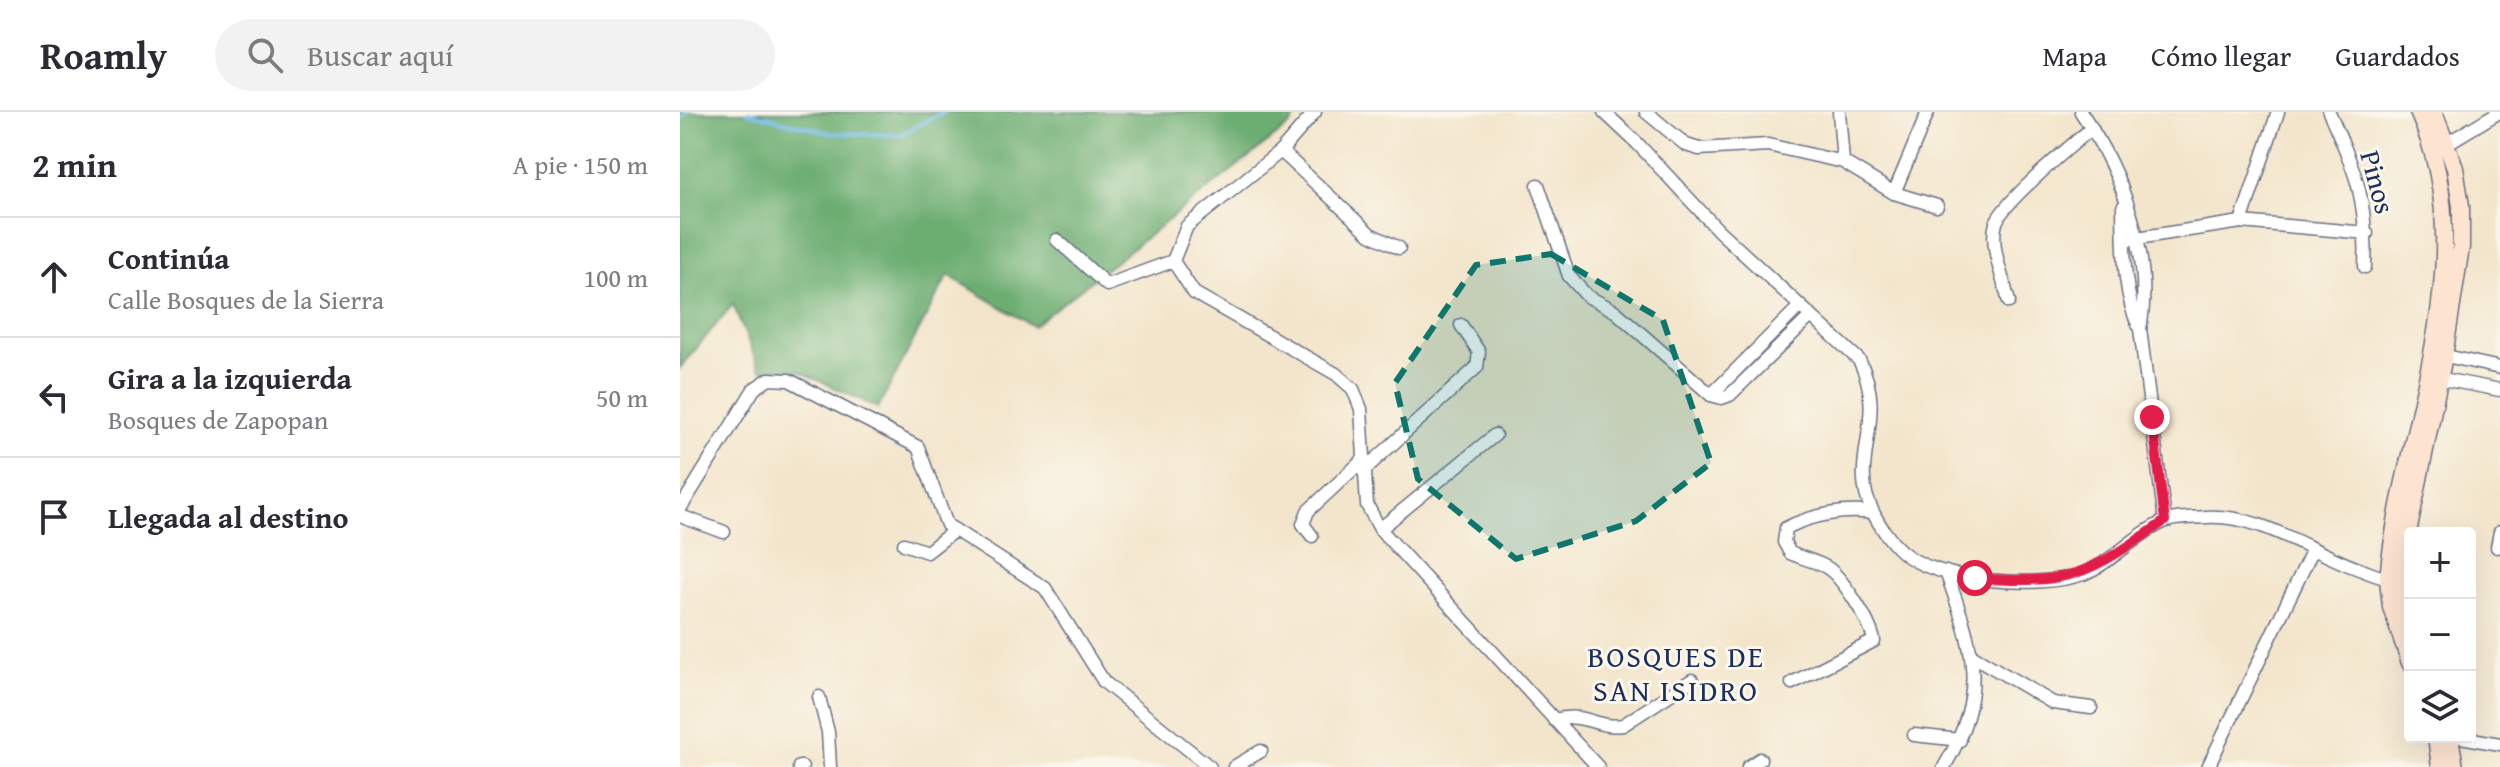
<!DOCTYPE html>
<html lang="es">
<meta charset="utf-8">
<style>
:root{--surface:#fff;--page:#f2f2f3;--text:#2b2b33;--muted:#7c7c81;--line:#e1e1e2}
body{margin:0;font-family:"Gentium Book Plus",serif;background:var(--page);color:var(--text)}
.controls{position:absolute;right:24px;bottom:24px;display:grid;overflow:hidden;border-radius:8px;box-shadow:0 8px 32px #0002}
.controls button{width:72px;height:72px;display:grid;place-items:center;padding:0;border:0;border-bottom:2px solid var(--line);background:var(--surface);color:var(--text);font:40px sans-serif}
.stop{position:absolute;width:24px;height:24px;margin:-18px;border:6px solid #e11d48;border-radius:50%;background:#fff}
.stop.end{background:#e11d48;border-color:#fff;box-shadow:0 2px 8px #0008}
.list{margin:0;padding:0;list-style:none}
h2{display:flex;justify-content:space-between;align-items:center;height:104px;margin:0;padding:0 32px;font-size:34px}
h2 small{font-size:26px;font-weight:400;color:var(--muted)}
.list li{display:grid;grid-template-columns:52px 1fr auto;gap:24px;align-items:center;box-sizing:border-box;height:120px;padding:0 32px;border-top:2px solid var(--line)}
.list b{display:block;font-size:30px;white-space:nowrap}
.list p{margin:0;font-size:26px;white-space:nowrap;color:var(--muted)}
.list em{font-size:26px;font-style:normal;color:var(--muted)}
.icon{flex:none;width:44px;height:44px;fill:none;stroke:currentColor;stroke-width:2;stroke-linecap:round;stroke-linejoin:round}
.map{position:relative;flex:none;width:1820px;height:655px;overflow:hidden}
header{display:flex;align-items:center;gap:48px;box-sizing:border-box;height:112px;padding:0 40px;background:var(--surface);border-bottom:2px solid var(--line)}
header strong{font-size:38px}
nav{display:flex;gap:44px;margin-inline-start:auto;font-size:28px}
.search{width:560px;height:72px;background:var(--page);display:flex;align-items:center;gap:20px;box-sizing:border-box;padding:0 28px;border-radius:44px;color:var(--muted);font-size:30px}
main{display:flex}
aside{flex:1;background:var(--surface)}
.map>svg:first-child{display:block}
</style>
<header>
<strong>Roamly</strong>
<div class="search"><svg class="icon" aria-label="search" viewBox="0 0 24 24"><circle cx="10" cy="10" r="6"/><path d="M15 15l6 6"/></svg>Buscar aquí</div>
<nav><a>Mapa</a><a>Cómo llegar</a><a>Guardados</a></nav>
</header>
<main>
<aside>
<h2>2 min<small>A pie · 150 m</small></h2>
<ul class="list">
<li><svg class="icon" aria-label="ahead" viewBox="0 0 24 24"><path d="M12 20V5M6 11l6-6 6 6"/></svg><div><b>Continúa</b><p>Calle Bosques de la Sierra</p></div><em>100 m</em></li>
<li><svg class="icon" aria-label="left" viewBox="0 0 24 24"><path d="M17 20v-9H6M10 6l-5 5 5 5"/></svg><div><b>Gira a la izquierda</b><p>Bosques de Zapopan</p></div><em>50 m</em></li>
<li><svg class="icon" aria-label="arrive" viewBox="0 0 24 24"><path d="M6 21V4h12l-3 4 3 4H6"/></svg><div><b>Llegada al destino</b></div></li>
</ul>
</aside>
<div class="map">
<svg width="1820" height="655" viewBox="0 0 1820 655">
<rect width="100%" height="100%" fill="#fbf7ec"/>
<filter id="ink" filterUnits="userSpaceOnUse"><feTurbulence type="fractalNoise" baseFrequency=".0125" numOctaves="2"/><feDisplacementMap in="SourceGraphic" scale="16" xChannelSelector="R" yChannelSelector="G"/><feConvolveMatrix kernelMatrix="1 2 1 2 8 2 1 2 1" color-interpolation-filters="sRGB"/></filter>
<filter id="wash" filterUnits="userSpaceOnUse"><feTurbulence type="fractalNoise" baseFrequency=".006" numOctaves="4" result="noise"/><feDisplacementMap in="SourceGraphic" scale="32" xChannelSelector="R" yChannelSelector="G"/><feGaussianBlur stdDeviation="1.8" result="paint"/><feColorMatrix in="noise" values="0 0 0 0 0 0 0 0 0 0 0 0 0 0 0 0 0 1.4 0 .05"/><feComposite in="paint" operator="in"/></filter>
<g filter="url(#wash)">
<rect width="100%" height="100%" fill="#f3e5cb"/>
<!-- forest -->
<path fill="#6cad71" stroke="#446e68" stroke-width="2" d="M0 0H619L611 12 353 214 268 163 198 296 119 259 80 258 53 192 0 256Z"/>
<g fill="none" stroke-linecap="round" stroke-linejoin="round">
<!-- stream -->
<g stroke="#70bae8" stroke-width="4">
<path d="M68 0 150 21 220 23 263 0"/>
<path d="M0 8 6 0"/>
</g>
</g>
</g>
<g filter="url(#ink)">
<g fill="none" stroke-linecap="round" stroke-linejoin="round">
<!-- street casing -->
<g stroke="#676f84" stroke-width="15">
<g id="street">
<path d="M635 0 601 39 507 114 493 149 514 181 656 262 673 277 681 297 687 393 700 417 918 655"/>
<path d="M924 0 957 31 1039 119 1179 248C1210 307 1166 350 1193 400 1199 413 1211 430 1221 439 1256 471 1360 477 1403 462 1433 450 1455 422 1484 410 1495 405 1514 406 1526 405 1582 402 1628 439 1679 457 1690 461 1702 467 1713 467"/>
<path d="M966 0 1006 33 1019 37 1088 33 1163 50 1214 81 1257 94"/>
<path d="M1159 0 1163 50"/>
<path d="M1401 0C1442 61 1474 143 1460 217L1485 409"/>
<path d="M1649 0C1676 59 1688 89 1685 155"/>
<path d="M1761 35 1819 0"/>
<path d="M601 39 690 122 719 136"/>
<path d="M858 73 889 164 907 184 935 199 1031 283 1042 286 1050 283 1131 204"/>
<path d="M1214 81 1248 0"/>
<path d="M1443 95C1444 135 1442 181 1460 217"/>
<path d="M1561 110 1598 0"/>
<path d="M377 128 427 173 493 149"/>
<path d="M1444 128 1561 110 1687 121"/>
<path d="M1329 190C1324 168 1309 134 1316 111 1322 91 1393 32 1412 16"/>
<path d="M1757 242 1820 256"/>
<path d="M1752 265 1820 278"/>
<path d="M1031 283 1120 194"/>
<path d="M683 359 797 255 799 240 781 213"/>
<path d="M0 397 74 277 89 267 109 268 238 335 267 413 365 476 424 570 530 655"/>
<path d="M0 404 44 420"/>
<path d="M700 417 815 323"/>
<path d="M632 424 623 412 628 399 682 349"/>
<path d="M224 432 247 440 275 418"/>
<path d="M1817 435 1820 420"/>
<path d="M1293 544 1373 591 1411 596"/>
<path d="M1112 571 1194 529C1191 511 1162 464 1146 455 1135 449 1121 446 1110 441L1104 430 1106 416C1132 403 1164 397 1193 401"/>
<path d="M139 585 148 620 150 655"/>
<path d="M874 608C906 599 915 617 943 613L1012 568"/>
<path d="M1234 623 1280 628"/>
<path d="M1781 625 1820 632"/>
<path d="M119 655H122"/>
<path d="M554 655 581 639"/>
<path d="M1068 655 1080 647"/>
<path d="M1264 655C1309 580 1294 538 1266 460"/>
<path d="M1528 655 1632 439"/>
</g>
</g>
<!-- secondary casing -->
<g stroke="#676f84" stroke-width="19">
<g id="secondary">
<path d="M1730 504 1722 480V451L1764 244 1781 135V94L1775 56 1754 0"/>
<path d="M1730 551 1711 495 1708 467C1722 314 1806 150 1738 0"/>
<path d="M1756 625 1760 655"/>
<path d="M1770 625 1775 655"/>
</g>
</g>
<!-- street -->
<use href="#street" stroke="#fff" stroke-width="12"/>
<!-- secondary -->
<use href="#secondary" stroke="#fde4d1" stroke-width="16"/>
</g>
</g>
<g fill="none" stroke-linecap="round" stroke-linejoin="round" filter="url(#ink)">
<!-- route -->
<path stroke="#e11d48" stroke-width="10" d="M1295 466C1392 473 1406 464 1485 409L1472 305"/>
</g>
<!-- marked area -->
<path fill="#0f766e" fill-opacity="0.2" stroke="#0f766e" stroke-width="6" stroke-dasharray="16 10" stroke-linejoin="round" d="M871 142 983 208 1031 351 956 409 836 447 738 367 715 271 796 153Z"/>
<g text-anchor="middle" stroke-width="6" stroke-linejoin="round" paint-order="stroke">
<!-- street labels -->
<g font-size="28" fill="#1b2f5e" stroke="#fbf7ec">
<text transform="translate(1698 70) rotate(75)" y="10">Pinos</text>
</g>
<!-- neighbourhood labels -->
<g font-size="30" letter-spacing="2" fill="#1b2f5e" stroke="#fbf7ec">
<text x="996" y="555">BOSQUES DE<tspan x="996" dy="34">SAN ISIDRO</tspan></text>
</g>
</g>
</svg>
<div class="controls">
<button>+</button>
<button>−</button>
<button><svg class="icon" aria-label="layers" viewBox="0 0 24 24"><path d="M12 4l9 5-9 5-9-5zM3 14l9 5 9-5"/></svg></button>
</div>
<div class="stop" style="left:1295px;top:466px"></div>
<div class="stop end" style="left:1472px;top:305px"></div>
</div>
</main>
